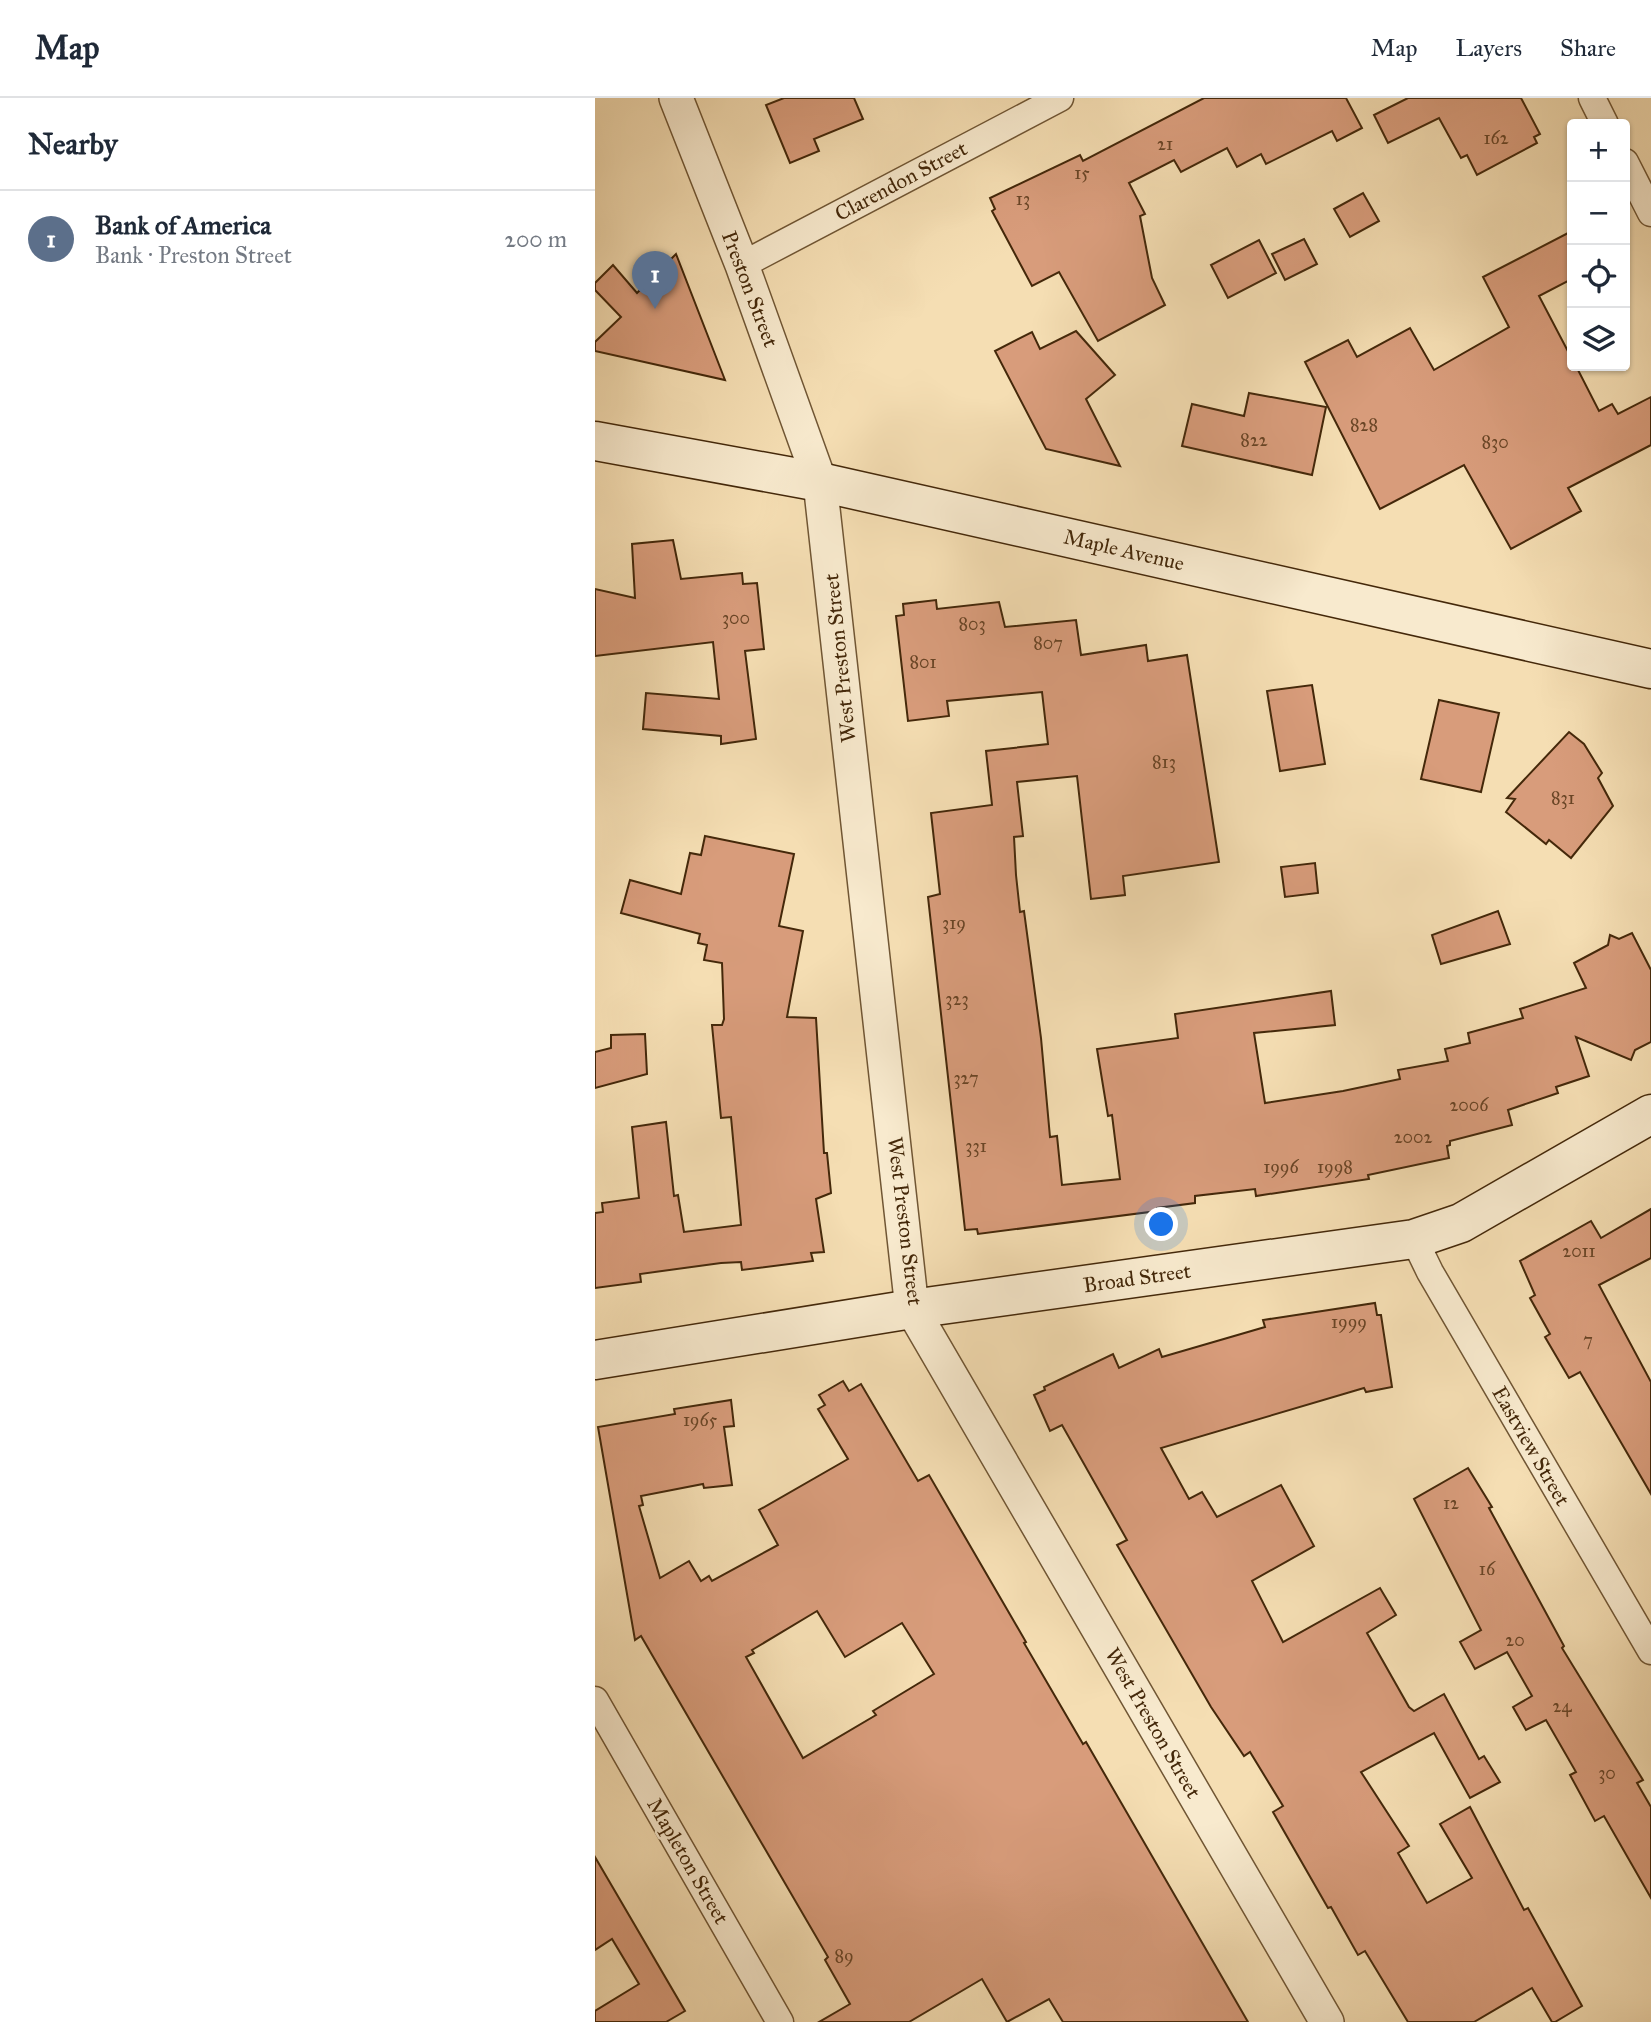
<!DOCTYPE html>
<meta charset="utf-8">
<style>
:root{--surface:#fff;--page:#f6f6f7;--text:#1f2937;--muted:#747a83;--line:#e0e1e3;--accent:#db2777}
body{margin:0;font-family:"IM FELL Great Primer",serif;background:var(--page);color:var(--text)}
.controls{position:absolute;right:21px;top:21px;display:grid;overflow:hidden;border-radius:7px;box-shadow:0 2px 5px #0004}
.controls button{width:63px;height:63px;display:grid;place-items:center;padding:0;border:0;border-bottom:2px solid var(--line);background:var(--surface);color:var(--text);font:35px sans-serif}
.you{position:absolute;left:567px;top:1127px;width:24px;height:24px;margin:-18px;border:5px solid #fff;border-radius:50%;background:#1a73e8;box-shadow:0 0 0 10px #1a73e833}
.badge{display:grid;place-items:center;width:46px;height:46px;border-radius:50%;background:var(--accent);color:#fff;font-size:23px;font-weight:700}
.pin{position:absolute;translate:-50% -58px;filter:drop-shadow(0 2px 4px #0008)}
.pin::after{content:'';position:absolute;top:37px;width:24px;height:21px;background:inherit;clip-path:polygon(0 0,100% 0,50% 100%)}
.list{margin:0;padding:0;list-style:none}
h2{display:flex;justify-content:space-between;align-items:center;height:91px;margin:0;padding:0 28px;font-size:30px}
h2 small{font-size:23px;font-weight:400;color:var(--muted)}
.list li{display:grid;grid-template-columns:46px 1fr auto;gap:21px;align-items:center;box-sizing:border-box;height:98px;padding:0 28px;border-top:2px solid var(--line)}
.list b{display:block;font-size:26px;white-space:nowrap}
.list p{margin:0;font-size:23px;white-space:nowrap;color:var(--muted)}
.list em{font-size:23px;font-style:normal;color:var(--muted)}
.icon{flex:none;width:38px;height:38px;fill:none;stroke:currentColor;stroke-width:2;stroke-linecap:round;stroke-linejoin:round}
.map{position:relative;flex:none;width:1056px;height:1924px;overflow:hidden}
header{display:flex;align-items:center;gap:42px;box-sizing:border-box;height:98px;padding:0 35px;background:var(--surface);border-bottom:2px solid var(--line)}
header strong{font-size:33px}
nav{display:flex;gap:38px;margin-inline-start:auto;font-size:24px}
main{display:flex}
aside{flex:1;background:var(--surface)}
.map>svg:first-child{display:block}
</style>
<header>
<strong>Map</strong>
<nav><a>Map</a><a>Layers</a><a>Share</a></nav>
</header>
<main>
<aside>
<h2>Nearby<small></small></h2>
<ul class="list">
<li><span class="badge" style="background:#5c6f8a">1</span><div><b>Bank of America</b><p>Bank · Preston Street</p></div><em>200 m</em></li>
</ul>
</aside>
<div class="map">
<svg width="1056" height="1924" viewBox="0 0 1056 1924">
<rect width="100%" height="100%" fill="#f5deb3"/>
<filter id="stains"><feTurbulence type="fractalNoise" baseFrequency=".00286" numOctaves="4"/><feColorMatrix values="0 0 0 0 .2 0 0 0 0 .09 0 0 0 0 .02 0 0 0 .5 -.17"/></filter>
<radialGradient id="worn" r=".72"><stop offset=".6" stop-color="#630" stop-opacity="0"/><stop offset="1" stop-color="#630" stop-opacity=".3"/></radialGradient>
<!-- building -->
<g fill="#d89c7b" stroke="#44280a" stroke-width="2" fill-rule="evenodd">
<path d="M189 0H259L268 21 219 41 224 53 195 65 171 7Z"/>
<path d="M609 0H751L767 30 742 43 737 33 671 66 666 56 642 69 632 50 586 74 579 62 534 85 550 116 545 118 557 180 570 207 503 243 464 174 437 188 397 113 400 111 395 100 485 57 488 63Z"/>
<path d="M813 0H926L945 36 939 39 942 45 882 77 872 57 866 60 844 20 793 45 779 17Z"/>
<path d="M768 95 784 123 755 139 739 111Z"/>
<path d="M977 133V181L944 198 977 261V268H981L1004 313 1017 306 1023 316 1056 299V347L973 390 986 413 916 451 869 367 785 411 710 264 753 242 762 259 815 230 839 272 914 229 888 179Z"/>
<path d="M709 141 722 166 690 182 677 156Z"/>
<path d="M664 142 681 175 633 200 616 167Z"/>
<path d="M81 156 130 282 0 253V244L26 219 0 192V185L18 167 42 195Z"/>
<path d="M481 233 520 277 491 301 525 368 451 351 400 253 437 234 445 251Z"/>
<path d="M654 295 731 309 717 377 587 348 597 306 649 318Z"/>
<path d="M78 442 86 481 147 475 148 486 162 485 169 551 150 553 161 641 126 646V638L48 631 51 595 124 601 118 544 0 558V491L40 500 37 446Z"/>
<path d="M341 502 342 511 404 504 410 529 481 522 486 557 551 547 553 563 592 557 624 764 528 778 530 797 496 801 482 678 422 684 428 738 419 739 421 777 425 814 429 813 446 940 455 1039 462 1038 467 1087 525 1081 517 1017 513 1018 502 951 583 940 580 916 736 893 740 927 659 935 670 1005 748 993 805 981 803 972 853 963 850 951 875 945 873 935 928 920 925 911 991 890 979 865 1013 847 1015 837 1024 841 1037 835 1056 872V944L1040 952 1036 962 981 939 994 978 961 989 963 995 913 1012 917 1027 855 1043V1047L852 1048 854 1060 773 1077 774 1081 661 1098 660 1091 600 1098V1105L562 1110V1113L383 1136 382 1131 370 1132 333 799 345 796 336 715 397 707 391 653 453 646 447 594 352 603 354 618 313 623 301 518 309 517 308 506Z"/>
<path d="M717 587 730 666 685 673 672 593Z"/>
<path d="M844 602 904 615 886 694 826 681Z"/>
<path d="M974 634 989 646 1007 675 1003 680 1018 708 976 760 954 742 951 746 911 714 920 701 912 700Z"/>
<path d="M110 738 199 756 184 828 208 833 192 919 221 920 229 1055H232L236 1095 221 1101 229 1154 216 1155 218 1163 147 1172 146 1164 126 1165 45 1176 46 1184 0 1190V1115L8 1114 7 1105 44 1100 37 1029 71 1024 79 1098 83 1097 89 1134 146 1127 136 1019 126 1020 117 927H127L129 921 127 865 109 862 112 847 103 845 105 836 26 815 35 782 86 796 95 755 106 757Z"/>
<path d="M720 765 723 795 690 799 686 769Z"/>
<path d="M903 813 915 846 846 866 837 837Z"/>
<path d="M50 936 52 976 0 990V954L16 950V937Z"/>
<path d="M1056 1111V1160L1004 1187 1056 1284V1396L985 1274 974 1280 950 1239 955 1236 935 1200 940 1197 925 1163 996 1123 1006 1140Z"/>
<path d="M780 1205 782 1217H786L797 1289 771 1294 769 1290 566 1350 594 1401 607 1394 622 1419 686 1387 719 1448 657 1483 688 1544 785 1490 801 1517 772 1535 814 1609 819 1613 849 1596 884 1661 889 1658 905 1684 875 1700 839 1635 766 1674 814 1748 803 1755 832 1805 877 1780 845 1726 875 1709 929 1812 933 1810 987 1908 960 1924H957L937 1890 879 1924H813L770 1853 763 1857 736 1809 733 1810 678 1714 688 1708 655 1654 649 1658 616 1609 522 1447 532 1442 467 1327 455 1333 439 1297 450 1292 449 1289 518 1256 524 1270 564 1251 567 1259 670 1229 668 1222Z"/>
<path d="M248 1283 254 1293 266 1286 323 1383 334 1377 431 1544 429 1545 488 1646 491 1644 653 1924H468L454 1901 412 1924 387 1881 314 1924H224L255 1906 230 1862 233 1859 46 1538 40 1542 3 1329 80 1316 79 1311 136 1302 139 1328 129 1329 137 1387 109 1390 108 1386 46 1398 48 1407 44 1408 65 1480 94 1463 106 1483 114 1478 117 1483 183 1447 164 1412 253 1361 223 1311 230 1307 224 1297ZM222 1513 250 1559 307 1525 339 1576 278 1613 281 1617 208 1660 151 1559 159 1555 157 1552Z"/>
<path d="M873 1370 897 1409 894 1410 969 1548 967 1550 1048 1682 1042 1685 1056 1709V1800L1009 1718 1000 1723 975 1677 981 1674 951 1622 931 1632 918 1609 937 1598 912 1554 880 1571 865 1544 886 1532 819 1401Z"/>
<path d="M0 1759 90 1913 71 1924H0V1913L44 1886 17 1841 0 1852Z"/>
</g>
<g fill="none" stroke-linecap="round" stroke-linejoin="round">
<!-- minor casing -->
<g stroke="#705634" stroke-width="29">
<g id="minor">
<path d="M997 0 1010 26"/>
<path d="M1030 64 1056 115"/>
<path d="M147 167 465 0"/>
<path d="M819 1141 835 1174 1056 1553"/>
<path d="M0 1602 185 1924"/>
</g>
</g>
<!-- tertiary casing -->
<g stroke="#705634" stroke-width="36">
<path id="tertiary" d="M81 0 147 167 225 384 317 1211 732 1924"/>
</g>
<!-- secondary casing -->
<g stroke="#44280a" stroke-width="41">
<g id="secondary">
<path d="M0 343 225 384 1056 571"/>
<path d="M0 1262 317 1211 819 1141 866 1125 1056 1016"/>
</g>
</g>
<!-- minor -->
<use href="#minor" stroke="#f8eace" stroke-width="26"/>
<!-- tertiary -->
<use href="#tertiary" stroke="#f8eace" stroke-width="33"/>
<!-- secondary -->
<use href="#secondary" stroke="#f8eace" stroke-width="38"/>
</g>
<g text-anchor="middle" stroke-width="5" stroke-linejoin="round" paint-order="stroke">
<!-- number labels -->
<g font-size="18" fill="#694526">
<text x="901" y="46">162</text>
<text x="570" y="52">21</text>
<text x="487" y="81">15</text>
<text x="428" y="107">13</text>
<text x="769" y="333">828</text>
<text x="659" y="348">822</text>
<text x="900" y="350">830</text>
<text x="141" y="526">300</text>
<text x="377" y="532">803</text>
<text x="453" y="551">807</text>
<text x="328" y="570">801</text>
<text x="569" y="670">813</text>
<text x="968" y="706">831</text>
<text x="359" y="831">319</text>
<text x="362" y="907">323</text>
<text x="371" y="986">327</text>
<text x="874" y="1013">2006</text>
<text x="818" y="1045">2002</text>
<text x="381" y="1054">331</text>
<text x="686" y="1075">1996</text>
<text x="740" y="1075">1998</text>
<text x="984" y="1159">2011</text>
<text x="754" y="1230">1999</text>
<text x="993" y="1248">7</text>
<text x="105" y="1328">1965</text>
<text x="856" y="1411">12</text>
<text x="892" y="1477">16</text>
<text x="920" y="1548">20</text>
<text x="967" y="1614">24</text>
<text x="1012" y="1681">30</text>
<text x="249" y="1864">89</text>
</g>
<!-- street labels -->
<g font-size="21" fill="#44280a" stroke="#f8eace">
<text transform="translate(306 83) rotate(-28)" y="7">Clarendon Street</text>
<text transform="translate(155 191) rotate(69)" y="7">Preston Street</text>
<text transform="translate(529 452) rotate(13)" y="7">Maple Avenue</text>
<text transform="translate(245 560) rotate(-96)" y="7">West Preston Street</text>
<text transform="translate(310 1123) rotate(83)" y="7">West Preston Street</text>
<text transform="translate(542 1180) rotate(-8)" y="7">Broad Street</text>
<text transform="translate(936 1348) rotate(60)" y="7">Eastview Street</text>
<text transform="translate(558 1625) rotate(60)" y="7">West Preston Street</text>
<text transform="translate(93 1763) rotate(60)" y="7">Mapleton Street</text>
</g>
</g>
<rect width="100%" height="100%" filter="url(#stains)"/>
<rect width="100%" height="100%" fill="url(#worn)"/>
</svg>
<div class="controls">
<button>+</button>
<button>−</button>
<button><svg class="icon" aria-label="locate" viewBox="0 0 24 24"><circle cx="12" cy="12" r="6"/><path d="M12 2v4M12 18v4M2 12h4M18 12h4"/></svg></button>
<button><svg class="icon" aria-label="layers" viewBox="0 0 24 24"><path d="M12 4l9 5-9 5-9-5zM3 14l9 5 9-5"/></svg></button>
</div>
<div class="you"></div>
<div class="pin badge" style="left:60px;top:211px;background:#5c6f8a">1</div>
</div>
</main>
